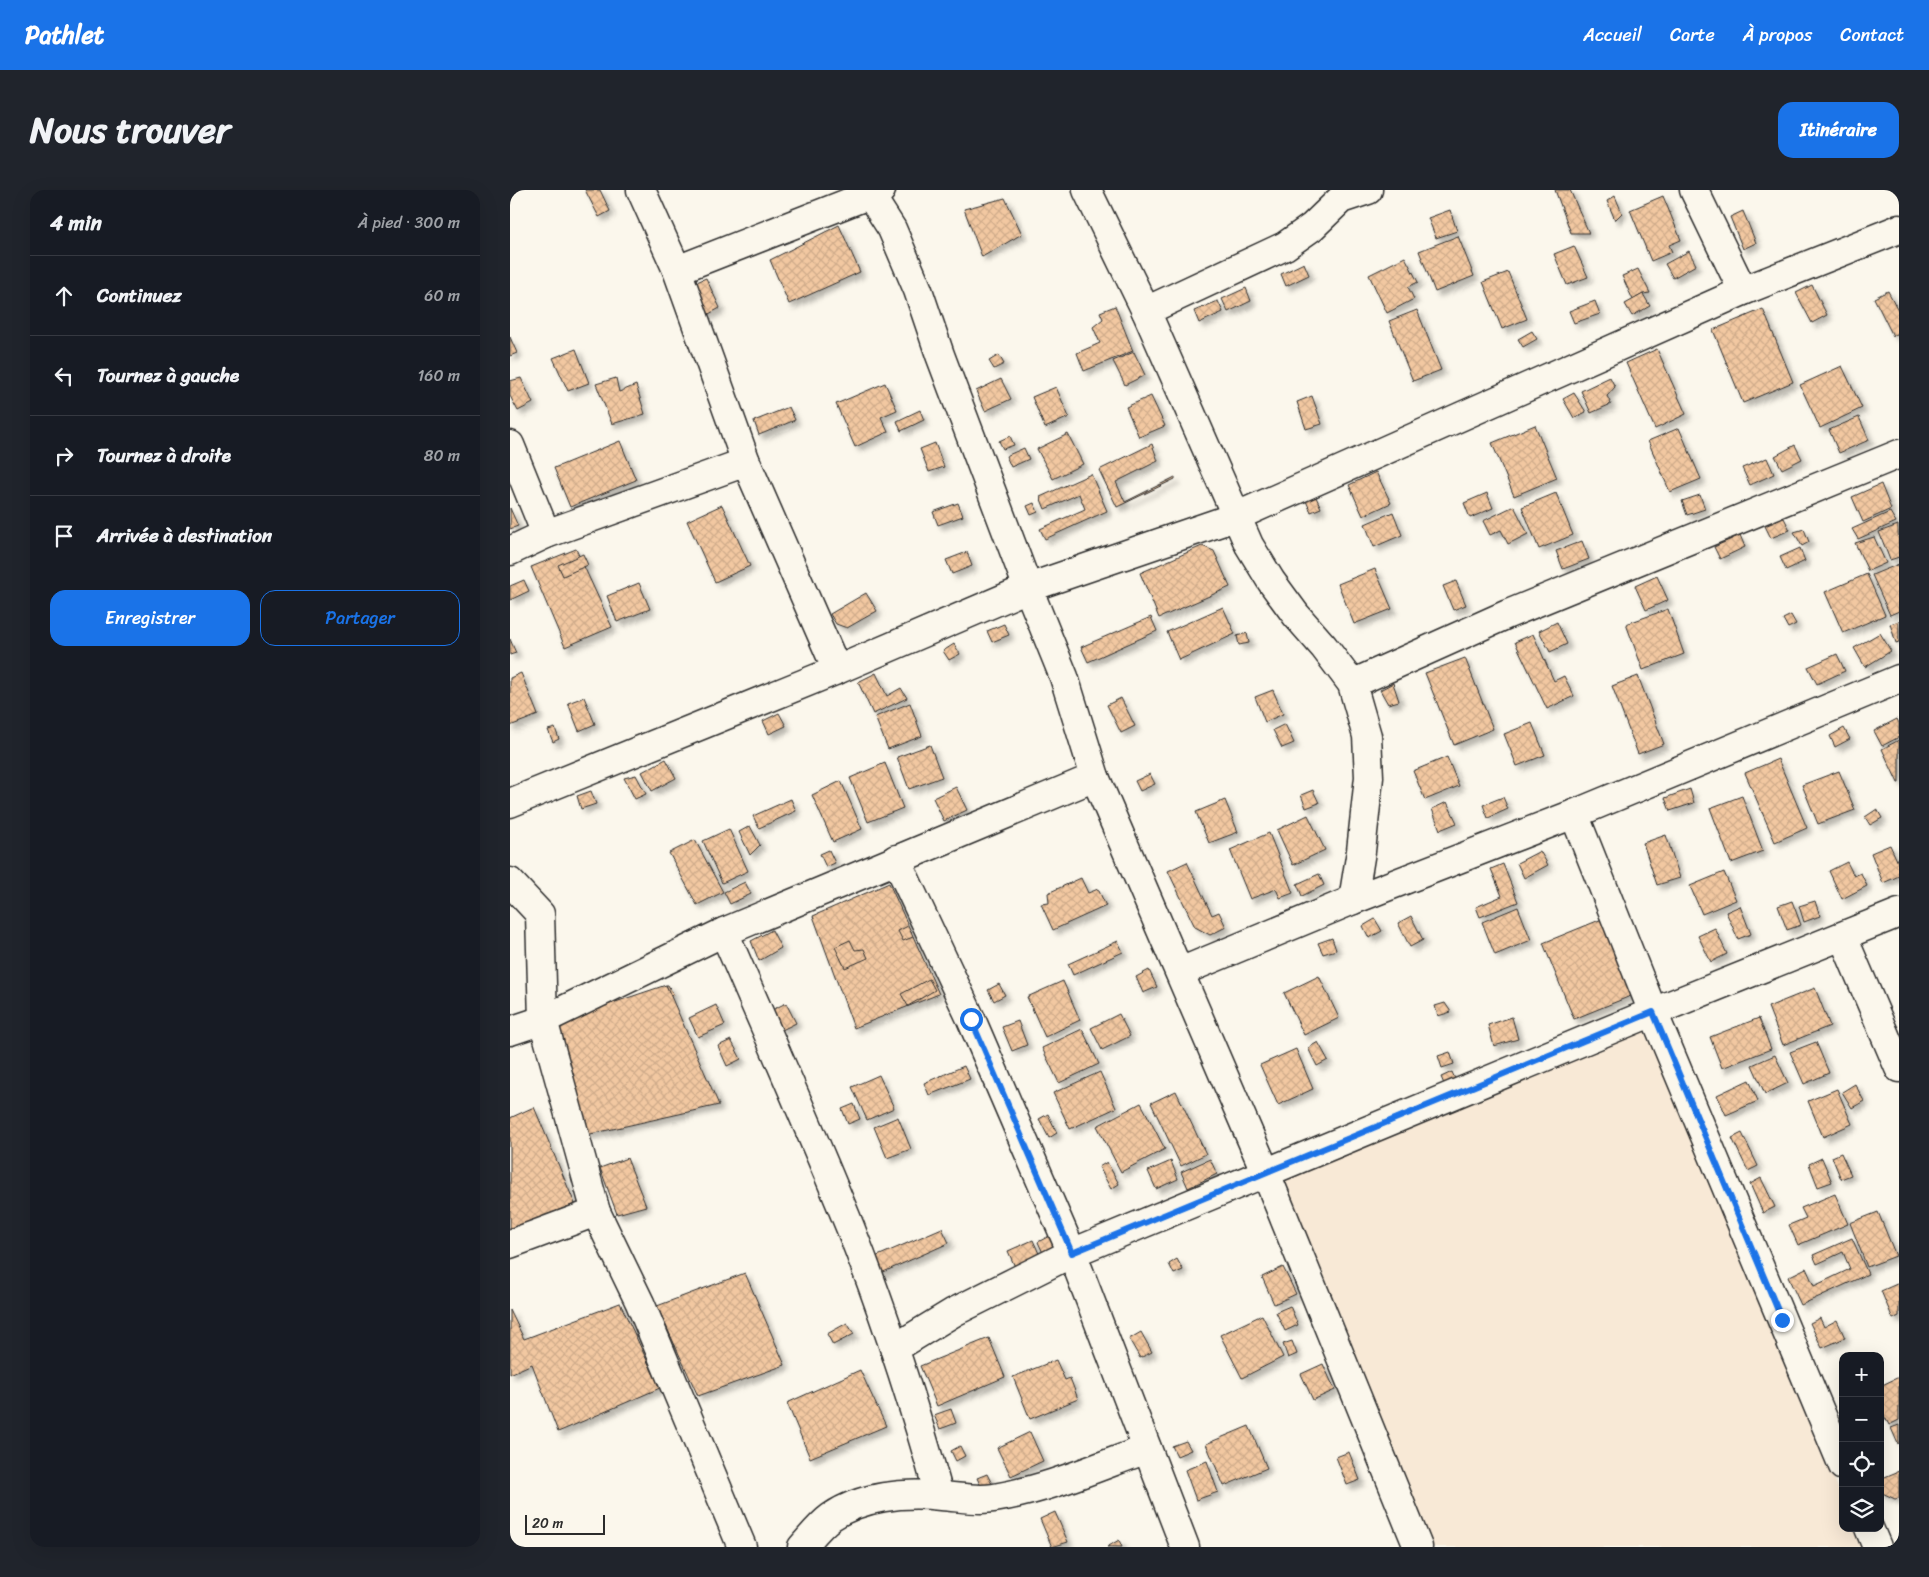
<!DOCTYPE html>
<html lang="fr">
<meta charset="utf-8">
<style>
:root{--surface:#171b24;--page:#20242c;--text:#f1f3f6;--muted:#9ea1a6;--line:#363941;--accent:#1a73e8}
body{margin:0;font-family:Sriracha,sans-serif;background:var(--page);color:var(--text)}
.controls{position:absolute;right:15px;bottom:15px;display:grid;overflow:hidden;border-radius:10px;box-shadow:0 5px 20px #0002}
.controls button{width:45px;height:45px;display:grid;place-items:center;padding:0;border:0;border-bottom:1px solid var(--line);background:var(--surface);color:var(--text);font:25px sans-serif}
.scale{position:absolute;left:15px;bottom:12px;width:80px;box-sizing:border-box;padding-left:5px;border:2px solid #2b2b2b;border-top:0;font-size:14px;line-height:18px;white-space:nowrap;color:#2b2b2b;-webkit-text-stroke:4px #fbf7ec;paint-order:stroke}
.stop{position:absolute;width:15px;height:15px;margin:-11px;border:4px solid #1a73e8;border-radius:50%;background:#fff}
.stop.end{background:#1a73e8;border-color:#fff;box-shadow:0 1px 5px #0008}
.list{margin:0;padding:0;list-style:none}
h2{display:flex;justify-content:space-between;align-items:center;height:65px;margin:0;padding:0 20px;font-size:21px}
h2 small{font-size:16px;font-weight:400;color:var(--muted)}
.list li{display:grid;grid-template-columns:32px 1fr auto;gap:15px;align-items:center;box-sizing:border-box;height:80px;padding:0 20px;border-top:1px solid var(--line)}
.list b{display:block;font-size:19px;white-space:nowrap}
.list em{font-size:16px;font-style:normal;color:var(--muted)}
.actions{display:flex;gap:10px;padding:15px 20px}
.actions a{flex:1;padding:11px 0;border:1px solid var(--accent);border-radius:15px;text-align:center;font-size:18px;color:var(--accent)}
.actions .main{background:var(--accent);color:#fff}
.icon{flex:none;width:28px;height:28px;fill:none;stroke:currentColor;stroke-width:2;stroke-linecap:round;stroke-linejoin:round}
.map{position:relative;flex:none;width:1389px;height:1357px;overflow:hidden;border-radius:15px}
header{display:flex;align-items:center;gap:30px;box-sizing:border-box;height:70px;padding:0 25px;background:var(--accent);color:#fff}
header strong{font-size:24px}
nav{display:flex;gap:28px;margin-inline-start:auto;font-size:18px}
.intro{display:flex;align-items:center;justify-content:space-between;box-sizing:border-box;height:120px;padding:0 30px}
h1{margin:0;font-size:35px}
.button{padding:12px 22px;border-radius:15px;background:var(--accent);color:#fff;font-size:18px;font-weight:700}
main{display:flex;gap:30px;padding:0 30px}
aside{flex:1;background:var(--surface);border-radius:15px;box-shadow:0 5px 20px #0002}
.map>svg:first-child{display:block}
</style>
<header>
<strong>Pathlet</strong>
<nav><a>Accueil</a><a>Carte</a><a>À propos</a><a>Contact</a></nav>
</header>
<div class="intro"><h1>Nous trouver</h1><a class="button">Itinéraire</a></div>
<main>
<aside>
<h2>4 min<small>À pied · 300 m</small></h2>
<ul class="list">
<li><svg class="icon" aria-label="ahead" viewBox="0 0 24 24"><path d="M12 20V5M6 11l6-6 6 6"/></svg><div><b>Continuez</b></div><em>60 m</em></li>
<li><svg class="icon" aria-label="left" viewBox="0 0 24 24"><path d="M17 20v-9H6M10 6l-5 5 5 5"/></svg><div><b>Tournez à gauche</b></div><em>160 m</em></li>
<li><svg class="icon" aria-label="right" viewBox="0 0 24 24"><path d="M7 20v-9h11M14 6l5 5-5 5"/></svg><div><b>Tournez à droite</b></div><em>80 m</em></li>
<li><svg class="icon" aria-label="arrive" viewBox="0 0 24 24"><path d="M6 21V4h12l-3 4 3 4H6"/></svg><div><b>Arrivée à destination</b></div></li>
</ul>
<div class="actions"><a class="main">Enregistrer</a><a>Partager</a></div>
</aside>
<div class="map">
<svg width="1389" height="1357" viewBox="0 0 1389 1357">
<defs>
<pattern id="building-cross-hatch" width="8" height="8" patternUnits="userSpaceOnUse" patternTransform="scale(1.25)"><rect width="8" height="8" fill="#f2c8a1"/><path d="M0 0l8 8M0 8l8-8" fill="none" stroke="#d0ac8b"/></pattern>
<filter id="shadow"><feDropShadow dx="4.5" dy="4.5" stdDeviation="2.5" flood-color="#0004"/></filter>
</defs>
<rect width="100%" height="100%" fill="#fbf7ec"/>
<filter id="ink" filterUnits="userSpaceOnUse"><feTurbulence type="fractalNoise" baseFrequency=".02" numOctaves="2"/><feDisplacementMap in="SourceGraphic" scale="10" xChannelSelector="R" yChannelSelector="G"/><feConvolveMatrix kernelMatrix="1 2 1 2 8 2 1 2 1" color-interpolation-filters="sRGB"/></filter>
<g filter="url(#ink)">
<!-- built -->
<path fill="#f8e9d6" d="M1130 819 1333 1310V1338H1344L1352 1357H900L751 989Z"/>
<!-- building -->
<g fill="url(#building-cross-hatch)" stroke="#2b2b2b" filter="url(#shadow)">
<path d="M75 0H90L100 21 89 27Z"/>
<path d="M1045 0H1060L1079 43H1061Z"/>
<path d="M1105 6 1112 23 1105 30 1097 11Z"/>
<path d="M1153 6 1171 50 1159 55 1162 62 1141 71 1120 20Z"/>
<path d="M495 8 512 44 472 67 454 19Z"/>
<path d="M940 20 947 41 926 48 918 28Z"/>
<path d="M1233 21 1246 53 1233 59 1220 27Z"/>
<path d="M329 35 350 82 279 114 260 70Z"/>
<path d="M948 46 964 86 925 102 909 61Z"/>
<path d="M1064 56 1078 87 1057 95 1044 64Z"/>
<path d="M1179 61 1186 75 1163 88 1155 74Z"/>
<path d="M895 67 908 92 898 97 904 109 877 123 859 85Z"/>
<path d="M794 73 799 85 776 96 771 84Z"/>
<path d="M1128 79 1140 103 1133 104 1123 110 1112 86Z"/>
<path d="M998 82 1017 129 992 139 973 92Z"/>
<path d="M196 88 210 118 195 126 182 94Z"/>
<path d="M1302 95 1317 125 1302 133 1286 103Z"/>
<path d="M736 98 741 111 718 122 712 109Z"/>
<path d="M1378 101 1389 122V143L1383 146 1364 108Z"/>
<path d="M1133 104 1140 116 1122 126 1115 114Z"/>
<path d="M708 111 713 122 689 133 684 121Z"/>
<path d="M1085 111 1090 124 1064 133 1059 121Z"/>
<path d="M605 116 623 161 574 181 567 163 590 153 583 137 593 129 590 122Z"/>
<path d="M1253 119 1283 192 1233 213 1203 140Z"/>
<path d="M907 120 931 180 903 191 879 131Z"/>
<path d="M1022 141 1027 149 1013 157 1008 149Z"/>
<path d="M0 147 7 163 0 166Z"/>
<path d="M66 159 79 193 58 201 43 168Z"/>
<path d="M1147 159 1176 224 1145 239 1116 173Z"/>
<path d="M624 162 635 185 615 195 603 171Z"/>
<path d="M489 165 494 174 484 179 479 171Z"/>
<path d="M1332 176 1352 218 1310 238 1290 195Z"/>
<path d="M1100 187 1105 197 1097 206 1101 214 1081 223 1071 201Z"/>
<path d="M11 188 23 213 8 221 0 206V191Z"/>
<path d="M106 188 109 202 126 195 135 224 102 234 86 194Z"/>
<path d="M491 189 501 209 475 221 466 201Z"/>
<path d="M375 193 387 220 371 227 378 242 345 257 326 214Z"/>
<path d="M546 197 559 227 535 238 522 207Z"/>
<path d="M1064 203 1076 222 1064 228 1053 209Z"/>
<path d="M641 206 655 236 629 247 616 217Z"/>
<path d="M802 206 812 234 796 239 787 212Z"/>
<path d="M279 217 285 230 249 245 244 231Z"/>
<path d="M410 220 414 230 391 241 387 231Z"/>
<path d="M1349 227 1359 250 1329 263 1319 240Z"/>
<path d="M1025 235 1047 288 1004 306 982 253Z"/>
<path d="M1169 238 1191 289 1160 302 1138 251Z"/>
<path d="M558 244 573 274 543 289 527 259Z"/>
<path d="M500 246 504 255 493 259 489 251Z"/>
<path d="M110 251 126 290 60 317 44 278Z"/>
<path d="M425 253 434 277 419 282 410 259Z"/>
<path d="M642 254 648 271 606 292 615 312 665 287V289L607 317 589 280Z"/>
<path d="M1285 255 1292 269 1272 279 1265 266Z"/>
<path d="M514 258 519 269 501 277 496 266Z"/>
<path d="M1257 268 1264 284 1240 295 1232 278Z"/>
<path d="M866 282 881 313 853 326 839 295Z"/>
<path d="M581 284 597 321 535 349 530 339 575 319 569 304 535 319 530 307Z"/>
<path d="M1371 294 1381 319 1353 332 1342 307Z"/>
<path d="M977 303 983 318 960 328 954 313Z"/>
<path d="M1046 303 1063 345 1029 359 1012 317Z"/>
<path d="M1190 305 1195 319 1177 325 1172 311Z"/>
<path d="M806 307 811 318 801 322 796 311Z"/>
<path d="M448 313 453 326 428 335 423 322Z"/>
<path d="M524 313 528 322 521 325 517 316Z"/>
<path d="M212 315 240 376 205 392 177 331Z"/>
<path d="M1004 316 1018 344 998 354 991 340 980 345 973 331Z"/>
<path d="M0 318 8 336 0 339Z"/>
<path d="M883 322 892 345 864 357 855 334Z"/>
<path d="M1380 322 1386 332 1348 349 1342 339Z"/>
<path d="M1274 328 1280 340 1261 348 1255 336Z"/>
<path d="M1388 335 1389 367 1380 370 1369 342Z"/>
<path d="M1294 339 1299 352 1292 356 1284 342Z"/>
<path d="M1230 345 1235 357 1210 369 1204 357Z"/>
<path d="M1364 347 1376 373 1358 381 1345 353Z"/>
<path d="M1072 351 1079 369 1053 379 1046 361Z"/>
<path d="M692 356 704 361 720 397 649 428 630 383Z"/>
<path d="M1290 358 1295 371 1276 380 1270 367Z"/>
<path d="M66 359 102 437 55 457 21 377Z"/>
<path d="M457 362 462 376 442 384 436 370Z"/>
<path d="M73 364 78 375 53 386 48 375Z"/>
<path d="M1389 374V421L1380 425 1362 385Z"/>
<path d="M865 379 882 419 844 434 828 394Z"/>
<path d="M1357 384 1375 425 1333 443 1315 402Z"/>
<path d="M1147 386 1158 410 1136 420 1125 396Z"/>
<path d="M14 390 19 401 0 410V396Z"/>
<path d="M946 391 956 415 943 420 933 396Z"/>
<path d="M129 393 140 419 107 432 97 406Z"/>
<path d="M356 403 367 421 337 438 326 434 320 424Z"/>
<path d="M713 417 725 444 669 470 657 442Z"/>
<path d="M1158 419 1174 464 1133 480 1116 434Z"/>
<path d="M1281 425 1286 434 1278 438 1273 429Z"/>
<path d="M641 427 647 441 578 472 571 457Z"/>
<path d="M1389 431V452L1386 453 1380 434Z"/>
<path d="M1047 432 1057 454 1040 462 1029 441Z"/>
<path d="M494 434 499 445 482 452 477 441Z"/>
<path d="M737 443 739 453 729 455 727 446Z"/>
<path d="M1370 443 1381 461 1355 477 1344 458Z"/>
<path d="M1023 444 1044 491 1054 486 1064 506 1037 519 1005 452Z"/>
<path d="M0 449 6 463 0 465Z"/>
<path d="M444 454 450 464 439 470 433 461Z"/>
<path d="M1327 464 1335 481 1307 494 1298 477Z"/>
<path d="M955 468 983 539 944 555 915 483Z"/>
<path d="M11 483 28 525 0 536V488Z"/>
<path d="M366 483 377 506 391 498 397 508 363 524 348 492Z"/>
<path d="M1128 486 1154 554 1128 564 1102 496Z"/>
<path d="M883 493 889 511 878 514 870 500Z"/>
<path d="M763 500 773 524 755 532 745 507Z"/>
<path d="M74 507 85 534 69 541 58 513Z"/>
<path d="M611 508 625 536 611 543 597 515Z"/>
<path d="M400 513 412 546 378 559 365 527Z"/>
<path d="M269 523 276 536 259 544 253 531Z"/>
<path d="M1387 529 1389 533V547L1372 556 1364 541Z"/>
<path d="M1022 533 1035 565 1007 576 994 544Z"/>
<path d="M775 534 784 553 772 558 763 540Z"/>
<path d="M45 538 49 549 43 552 38 540Z"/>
<path d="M1334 538 1340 549 1325 557 1320 546Z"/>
<path d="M1389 550V593H1388L1372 559Z"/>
<path d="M420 555 432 587 399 599 387 567Z"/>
<path d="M937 567 949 596 915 610 903 581Z"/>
<path d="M156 569 166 588 142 601 132 582Z"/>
<path d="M1268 569 1297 638 1265 652 1235 583Z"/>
<path d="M375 573 393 618 358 632 340 588Z"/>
<path d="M1329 581 1345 620 1308 634 1292 595Z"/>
<path d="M640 584 645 594 630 601 625 591Z"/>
<path d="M126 585 136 604 125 609 114 588Z"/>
<path d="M331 591 352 639 323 652 302 605Z"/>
<path d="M446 597 457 620 434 631 423 608Z"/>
<path d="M1180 599 1184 613 1160 621 1155 608Z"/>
<path d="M803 600 809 613 796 618 791 605Z"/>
<path d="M81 601 86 614 71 619 67 606Z"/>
<path d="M1232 606 1253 661 1221 673 1200 618Z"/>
<path d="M993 607 998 619 978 628 973 615Z"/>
<path d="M281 609 286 621 249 638 243 626Z"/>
<path d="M715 610 728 642 699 653 686 622Z"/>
<path d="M937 612 947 633 930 640 922 619Z"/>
<path d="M1367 619 1372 628 1360 635 1355 627Z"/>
<path d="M798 625 815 660 783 675 767 640Z"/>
<path d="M240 636 250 655 240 665 229 642Z"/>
<path d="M219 639 238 681 212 693 193 651Z"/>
<path d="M759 643 783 703 770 708 766 699 740 709 720 660Z"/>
<path d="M1156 645 1170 688 1147 695 1133 653Z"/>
<path d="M185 650 213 702 187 715 159 663Z"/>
<path d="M1380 655 1389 675V686L1373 693 1361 663Z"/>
<path d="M319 660 325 673 316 677 310 664Z"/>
<path d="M1030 661 1038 675 1014 688 1007 673Z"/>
<path d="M677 672 702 725 709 722 716 737 700 745 685 737 658 681Z"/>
<path d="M1337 672 1344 686 1351 683 1357 696 1332 709 1319 681Z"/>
<path d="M993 674 1008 712 970 727 966 717 992 706 981 679Z"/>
<path d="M1214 682 1226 710 1192 724 1180 696Z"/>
<path d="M809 684 814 695 792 706 787 694Z"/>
<path d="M571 688 578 703 588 699 596 716 543 740 531 714 539 713 538 703Z"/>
<path d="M235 692 241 704 220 714 214 702Z"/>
<path d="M379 693 429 804 344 838 303 726Z"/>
<path d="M1282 711 1291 735 1277 740 1268 716Z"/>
<path d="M1305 711 1310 726 1294 732 1289 716Z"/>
<path d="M1230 716 1241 744 1228 749 1216 722Z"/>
<path d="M1008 717 1021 750 985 765 972 732Z"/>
<path d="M901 726 913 750 900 757 888 733Z"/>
<path d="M865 729 872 741 859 748 853 736Z"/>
<path d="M1092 729 1123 805 1064 829 1033 753Z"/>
<path d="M398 736 403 747 393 751 388 741Z"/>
<path d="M1205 738 1217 764 1201 772 1188 746Z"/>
<path d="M262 740 271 758 249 771 241 751Z"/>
<path d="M822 748 826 760 813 764 808 753Z"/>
<path d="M340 750 345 760 354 759 358 768 335 778 325 757Z"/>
<path d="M608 751 613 762 563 785 558 774Z"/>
<path d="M639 780 647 797 633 803 626 787Z"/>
<path d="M809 786 829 828 794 845 774 803Z"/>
<path d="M419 789 425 800 398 816 391 804Z"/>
<path d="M553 791 570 830 535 847 517 807Z"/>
<path d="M489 794 495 805 484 811 478 800Z"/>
<path d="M156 795H158L164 805 160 806Z"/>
<path d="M156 795 209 915 76 945 43 833Z"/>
<path d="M1305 798 1320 836 1273 855 1258 817Z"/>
<path d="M276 813 286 833 272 840 262 820Z"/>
<path d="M935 813 941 822 928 826 925 816Z"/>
<path d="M206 815 215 835 188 847 179 828Z"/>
<path d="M609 824 620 846 592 860 581 838Z"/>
<path d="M1002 827 1008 849 984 856 978 835Z"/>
<path d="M1249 828 1261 859 1212 878 1200 847Z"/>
<path d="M508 831 517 855 502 861 492 837Z"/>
<path d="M572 839 589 874 549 893 532 858Z"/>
<path d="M221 850 231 869 217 876 208 856Z"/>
<path d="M808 852 818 870 807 876 798 858Z"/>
<path d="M1306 852 1319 883 1294 894 1280 862Z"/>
<path d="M786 859 803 899 768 915 750 875Z"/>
<path d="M940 862 944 874 932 878 928 866Z"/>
<path d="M1265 865 1278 893 1255 904 1242 875Z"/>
<path d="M454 876 460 889 419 905 414 893Z"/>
<path d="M590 882 606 918 560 939 543 903Z"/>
<path d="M942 882 945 889 934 894 931 887Z"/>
<path d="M369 885 384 918 357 930 342 897Z"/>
<path d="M1239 890 1248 911 1216 925 1207 905Z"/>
<path d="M1345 894 1354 911 1342 918 1332 902Z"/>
<path d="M1327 899 1342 934 1313 947 1298 911Z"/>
<path d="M666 901 696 964 671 976 641 913Z"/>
<path d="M631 913 655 959 611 982 587 936Z"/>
<path d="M344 914 350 929 338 934 332 919Z"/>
<path d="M24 917 65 1014 0 1039V928Z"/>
<path d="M538 924 547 943 539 948 529 929Z"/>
<path d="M388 927 401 959 377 968 364 937Z"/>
<path d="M1232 943 1248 976 1238 981 1222 948Z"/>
<path d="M1331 963 1341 985 1331 989 1322 967Z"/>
<path d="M117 968 136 1016 107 1024 90 978Z"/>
<path d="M1312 968 1322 992 1308 997 1299 974Z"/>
<path d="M700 969 707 984 678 998 671 982Z"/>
<path d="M661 971 668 989 646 999 638 981Z"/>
<path d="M597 972 609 994 601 999 589 977Z"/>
<path d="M1251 988 1265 1017 1253 1023 1240 994Z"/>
<path d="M1325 1004 1338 1034 1288 1055 1279 1035 1296 1028 1291 1018Z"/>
<path d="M1368 1022 1386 1066 1357 1077 1340 1033Z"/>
<path d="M432 1038 439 1053 369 1084 363 1068Z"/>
<path d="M543 1044 550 1058 534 1065 528 1052Z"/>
<path d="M1342 1048 1358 1084 1291 1115 1278 1087 1296 1078 1304 1096 1340 1079 1333 1062 1307 1074 1303 1065Z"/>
<path d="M523 1050 530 1066 505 1077 498 1061Z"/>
<path d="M667 1069 673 1080 664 1084 659 1074Z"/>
<path d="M773 1077 786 1104 764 1114 752 1087Z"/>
<path d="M235 1083 275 1175 188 1206 147 1116Z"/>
<path d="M1389 1093V1126L1383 1129 1371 1101Z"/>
<path d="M110 1113 150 1198 48 1242 22 1174 0 1184V1120L14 1149Z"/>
<path d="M780 1116 788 1135 775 1141 766 1122Z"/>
<path d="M752 1125 773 1167 732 1188 710 1145Z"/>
<path d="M1310 1128 1314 1137 1327 1130 1335 1148 1312 1158 1300 1133Z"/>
<path d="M337 1133 344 1144 323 1155 317 1144Z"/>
<path d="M631 1142 642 1162 630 1168 619 1149Z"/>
<path d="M479 1148 495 1187 427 1216 410 1176Z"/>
<path d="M782 1151 787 1164 778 1168 773 1154Z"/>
<path d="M546 1170 555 1190 560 1188 568 1209 520 1229 503 1187Z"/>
<path d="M813 1174 825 1200 803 1210 791 1184Z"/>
<path d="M350 1180 376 1236 300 1268 277 1213Z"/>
<path d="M1389 1187V1230L1379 1235 1370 1218V1196Z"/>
<path d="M441 1219 446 1233 430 1239 424 1225Z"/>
<path d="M1389 1235V1253L1388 1254 1381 1238Z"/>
<path d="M739 1236 757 1278 714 1296 696 1254Z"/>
<path d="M520 1242 533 1271 501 1286 487 1258Z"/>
<path d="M676 1251 681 1260 667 1266 662 1256Z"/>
<path d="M450 1256 455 1266 446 1271 441 1261Z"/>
<path d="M839 1262 850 1290 837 1295 826 1267Z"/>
<path d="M697 1271 708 1302 686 1310 675 1280Z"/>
<path d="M1389 1281V1308L1385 1309 1370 1302V1289Z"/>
<path d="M477 1284 483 1296 473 1301 467 1288Z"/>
<path d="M545 1322 558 1352 542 1357 530 1329Z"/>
<path d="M609 1350 612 1357H597Z"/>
</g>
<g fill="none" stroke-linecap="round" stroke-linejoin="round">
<!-- minor casing -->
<g stroke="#2b2b2b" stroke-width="31">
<g id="minor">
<path d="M131 0 167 80 236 272 327 480"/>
<path d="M357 0 382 39 408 100 430 165 518 398 554 487 585 587 755 981 908 1357"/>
<path d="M577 0 636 121 739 355 761 391 786 425 814 457 842 494 857 546 859 587 851 661 843 710"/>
<path d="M1184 0 1233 101"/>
<path d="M167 80 371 0"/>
<path d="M636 121 775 56 802 37 831 9 858 0"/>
<path d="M0 255 36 344"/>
<path d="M0 361 36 344 236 272"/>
<path d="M842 494 998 424 1389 264"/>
<path d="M0 613 327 480 518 398 725 327 1233 101 1389 39"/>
<path d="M1064 624 1143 822 1333 1276"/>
<path d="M386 669 461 829 562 1063 675 1357"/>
<path d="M0 692 30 724 33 830 86 1022 130 1113 232 1357"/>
<path d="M214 742C256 840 300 938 340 1037 375 1125 404 1215 429 1305"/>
<path d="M1333 747 1389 878"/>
<path d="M670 782 843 710 1064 624 1389 489"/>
<path d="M0 841 33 830 214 742 585 587"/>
<path d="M0 1054 86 1022"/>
<path d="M385 1158 444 1122 562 1063 1143 822 1389 723"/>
<path d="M1359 1338 1367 1357"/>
<path d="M292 1357C301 1347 310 1335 321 1327 352 1306 394 1302 431 1306 449 1307 467 1311 484 1308 536 1300 587 1277 637 1259"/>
</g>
</g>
<!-- minor -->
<use href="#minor" stroke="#fbf7ec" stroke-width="28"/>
</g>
</g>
<g fill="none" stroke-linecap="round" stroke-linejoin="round" filter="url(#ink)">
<!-- route -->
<path stroke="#1a73e8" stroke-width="6" d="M461 829 562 1063 1143 822 1272 1130"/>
</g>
</svg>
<div class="controls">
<button>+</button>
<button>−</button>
<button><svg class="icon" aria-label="locate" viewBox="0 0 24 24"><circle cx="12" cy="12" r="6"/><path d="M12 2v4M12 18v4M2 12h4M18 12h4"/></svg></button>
<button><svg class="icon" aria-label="layers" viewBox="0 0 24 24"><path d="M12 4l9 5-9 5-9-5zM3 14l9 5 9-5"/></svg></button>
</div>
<div class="scale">20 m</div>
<div class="stop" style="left:461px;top:829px"></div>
<div class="stop end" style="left:1272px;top:1130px"></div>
</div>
</main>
